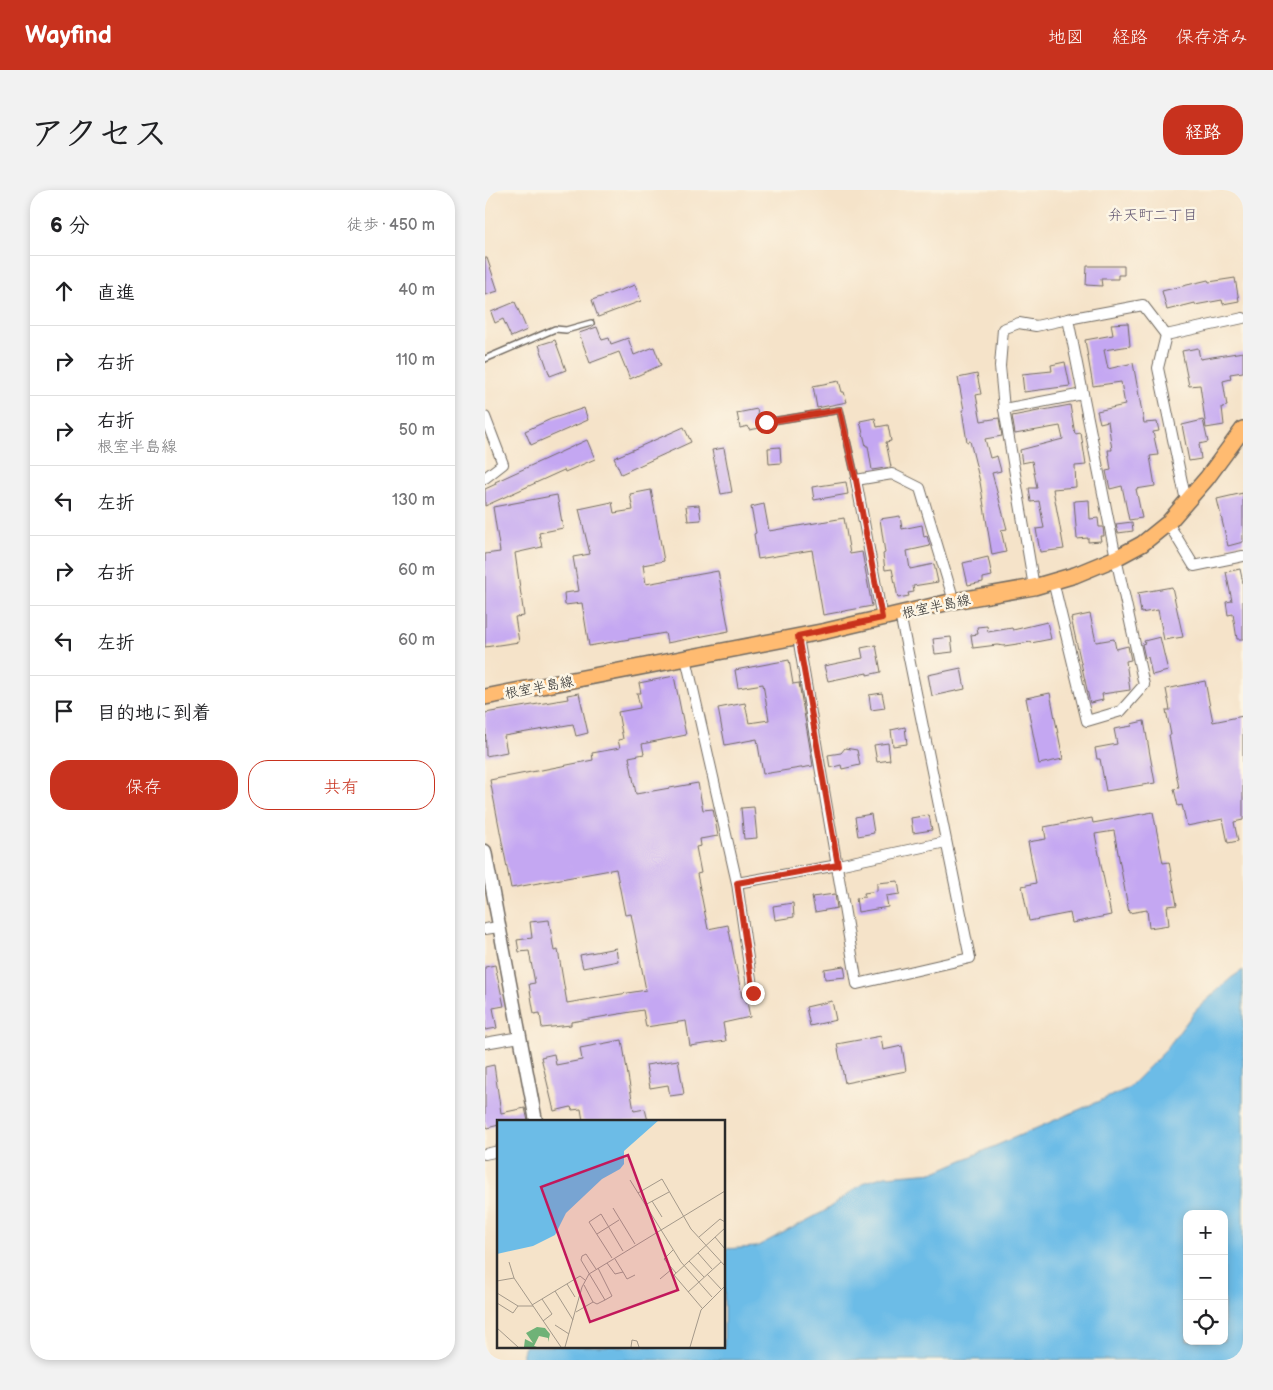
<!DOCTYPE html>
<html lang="ja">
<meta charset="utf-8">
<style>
:root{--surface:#fff;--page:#f2f2f2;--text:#202124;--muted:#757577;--line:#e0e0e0;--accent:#c8321e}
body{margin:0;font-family:"Balsamiq Sans","Klee One",sans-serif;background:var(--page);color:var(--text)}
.controls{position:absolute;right:15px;bottom:15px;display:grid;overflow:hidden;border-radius:10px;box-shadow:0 2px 8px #0003}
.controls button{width:45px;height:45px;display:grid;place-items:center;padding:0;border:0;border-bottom:1px solid var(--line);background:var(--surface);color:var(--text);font:25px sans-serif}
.stop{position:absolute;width:15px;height:15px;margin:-11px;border:4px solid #c8321e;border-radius:50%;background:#fff}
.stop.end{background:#c8321e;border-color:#fff;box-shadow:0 1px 5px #0008}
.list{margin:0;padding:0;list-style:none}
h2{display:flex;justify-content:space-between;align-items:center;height:65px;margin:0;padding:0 20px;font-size:21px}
h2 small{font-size:16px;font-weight:400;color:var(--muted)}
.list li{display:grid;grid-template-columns:32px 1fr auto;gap:15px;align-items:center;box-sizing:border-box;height:70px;padding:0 20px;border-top:1px solid var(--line)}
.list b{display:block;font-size:19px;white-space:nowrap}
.list p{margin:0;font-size:16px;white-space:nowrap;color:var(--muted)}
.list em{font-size:16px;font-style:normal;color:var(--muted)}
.actions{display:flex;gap:10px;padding:15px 20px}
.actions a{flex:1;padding:11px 0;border:1px solid var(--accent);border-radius:20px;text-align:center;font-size:18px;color:var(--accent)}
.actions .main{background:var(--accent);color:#fff}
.icon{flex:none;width:28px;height:28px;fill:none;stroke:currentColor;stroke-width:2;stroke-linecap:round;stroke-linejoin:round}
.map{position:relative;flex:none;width:758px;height:1170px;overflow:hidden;border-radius:20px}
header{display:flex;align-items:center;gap:30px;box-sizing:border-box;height:70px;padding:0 25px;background:var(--accent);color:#fff}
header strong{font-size:24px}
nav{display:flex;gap:28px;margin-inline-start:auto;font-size:18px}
.intro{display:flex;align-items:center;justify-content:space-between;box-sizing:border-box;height:120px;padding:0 30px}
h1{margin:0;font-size:35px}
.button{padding:12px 22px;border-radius:20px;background:var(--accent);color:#fff;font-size:18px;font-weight:700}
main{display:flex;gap:30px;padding:0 30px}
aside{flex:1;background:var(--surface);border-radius:20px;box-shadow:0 2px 8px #0003}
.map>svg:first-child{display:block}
</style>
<header>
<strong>Wayfind</strong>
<nav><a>地図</a><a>経路</a><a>保存済み</a></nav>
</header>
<div class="intro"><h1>アクセス</h1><a class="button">経路</a></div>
<main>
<aside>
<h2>6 分<small>徒歩 · 450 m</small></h2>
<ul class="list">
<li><svg class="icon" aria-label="ahead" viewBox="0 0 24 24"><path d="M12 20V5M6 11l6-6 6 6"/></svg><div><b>直進</b></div><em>40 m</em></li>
<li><svg class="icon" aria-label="right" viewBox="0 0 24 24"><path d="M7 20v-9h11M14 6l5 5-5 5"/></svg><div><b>右折</b></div><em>110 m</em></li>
<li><svg class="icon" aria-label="right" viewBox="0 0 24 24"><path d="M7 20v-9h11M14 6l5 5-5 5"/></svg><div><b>右折</b><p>根室半島線</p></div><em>50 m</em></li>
<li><svg class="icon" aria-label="left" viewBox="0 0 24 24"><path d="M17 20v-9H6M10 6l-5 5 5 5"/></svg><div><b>左折</b></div><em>130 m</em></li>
<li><svg class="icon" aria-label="right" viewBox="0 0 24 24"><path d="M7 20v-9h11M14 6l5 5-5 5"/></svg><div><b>右折</b></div><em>60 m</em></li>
<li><svg class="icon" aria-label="left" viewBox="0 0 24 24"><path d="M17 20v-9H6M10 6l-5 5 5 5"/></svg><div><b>左折</b></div><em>60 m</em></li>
<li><svg class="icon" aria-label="arrive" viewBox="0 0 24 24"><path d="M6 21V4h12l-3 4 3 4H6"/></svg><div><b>目的地に到着</b></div></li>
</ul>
<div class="actions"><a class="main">保存</a><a>共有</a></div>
</aside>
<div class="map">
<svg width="758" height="1170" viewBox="0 0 758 1170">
<rect width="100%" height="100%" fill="#fcf5e5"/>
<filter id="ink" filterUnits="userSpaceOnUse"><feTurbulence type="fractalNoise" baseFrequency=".02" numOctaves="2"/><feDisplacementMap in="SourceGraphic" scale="10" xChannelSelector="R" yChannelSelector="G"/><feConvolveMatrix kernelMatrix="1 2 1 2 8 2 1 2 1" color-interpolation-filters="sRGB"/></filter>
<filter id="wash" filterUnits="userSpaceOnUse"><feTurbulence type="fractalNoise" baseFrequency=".0096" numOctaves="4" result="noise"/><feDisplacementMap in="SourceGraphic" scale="20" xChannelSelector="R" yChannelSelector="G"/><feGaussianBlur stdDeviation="1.12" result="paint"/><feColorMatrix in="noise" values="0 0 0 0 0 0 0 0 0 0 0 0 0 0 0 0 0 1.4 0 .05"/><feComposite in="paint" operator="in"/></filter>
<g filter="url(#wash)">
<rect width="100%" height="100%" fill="#f5e3c9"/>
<!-- water -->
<path fill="#6cbce7" stroke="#4c7489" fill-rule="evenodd" d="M758 780V1170H36L40 1156H239V1059L271 1057 338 1022 380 992 400 986 450 982 642 899 679 862 711 820 746 788ZM702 1024H739V1151H702Z"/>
<g id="blocks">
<!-- building -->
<g fill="#c4a7f2">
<path d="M0 68H2L13 101 0 105Z"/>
<path d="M602 76H639V85H633V89H616L617 96 601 95Z"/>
<path d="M750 88 754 111 738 114 737 110 710 115V113L682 120 677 101 723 90 724 92Z"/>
<path d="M150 95 156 111 113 127 107 110Z"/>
<path d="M30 112 42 140 26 147 18 129 10 133 6 122Z"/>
<path d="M643 133 645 156 619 160 623 179 648 173 659 233 672 232 674 241 668 242 673 265 665 266 670 296 651 299 657 328 644 330 637 296 625 299 621 281 626 280 623 260H627L623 231 615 233 612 221 640 215 636 192 608 196 600 150 628 145 626 134Z"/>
<path d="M112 137 117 150 124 148 126 154 143 148 149 165 169 157 176 175 145 189 134 162 105 173 94 143Z"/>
<path d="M70 150 81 180 65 186 54 155Z"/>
<path d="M713 158 715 169 758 162V182L745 184 746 189 738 191 742 216 737 217 739 235 721 238 715 195 704 196 697 161Z"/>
<path d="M580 172 585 196 539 202 537 184 567 181 566 175Z"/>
<path d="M492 184 496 204 491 205 496 231 514 228 517 246 500 249 505 268 512 266 516 281 507 283 522 339 516 340 521 362 507 365 495 292 485 251 482 252 477 220H479L473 188Z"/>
<path d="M354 191 357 202H359L362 212 332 218 328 196Z"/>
<path d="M585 215 590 244 596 243 601 275 590 276 591 297 568 299 579 359 555 362 551 339 559 338 554 311 546 312 544 298H552L547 271 537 273 535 260 578 249 575 236 530 244 527 226Z"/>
<path d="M99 218 103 230 46 255 40 241 66 229Z"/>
<path d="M272 219 275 238 264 240 263 236 255 238 252 223Z"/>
<path d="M390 228 392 237 403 235 406 251 401 252 406 277 387 280 383 256H381L375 231Z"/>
<path d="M718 230 723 252 714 254 716 269 704 271 697 235Z"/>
<path d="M199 237 206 252 136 284 129 268Z"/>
<path d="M102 250 110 269 80 282 79 280 0 316V299L11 294 10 292Z"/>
<path d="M295 257 296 273 284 274 283 258Z"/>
<path d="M239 258 247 302 236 304 227 260Z"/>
<path d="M361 292 363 304 329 310 327 297Z"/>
<path d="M166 300 179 371 158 375 161 394 233 381 244 441 182 453 180 443 104 456 97 413 80 415 79 403 94 401 88 367 105 364 94 319 127 312 129 323 148 320 145 304Z"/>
<path d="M758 303V352L743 356 732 309Z"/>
<path d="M72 305 78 338 54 343 57 357 30 363 39 426 30 427 34 452 0 457V364L15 362 8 317Z"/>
<path d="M604 310 605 329 613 328 614 337H618L619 346H615L616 351 603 352V348L592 349 589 311Z"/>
<path d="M279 314 284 341 359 328 365 364 377 362 387 416 338 425 327 360 273 369 269 344 271 343 266 317Z"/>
<path d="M214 315 216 330 203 331 201 316Z"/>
<path d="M415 326 417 339 437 335 439 347 442 346 445 356 422 361 425 379 449 374 453 392 428 396 429 402 423 403 424 406 413 408 407 379 400 380 398 364 400 363 395 329Z"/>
<path d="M647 332 648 341 633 343 631 334Z"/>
<path d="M503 367 507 386 498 388V392L483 395 478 373Z"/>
<path d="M755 379 758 393V449H752L748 424 743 425 741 412 747 411 741 382Z"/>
<path d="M687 397 698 447 679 450 673 420 656 423 653 403Z"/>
<path d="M605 424 611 452 629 449 631 459 643 456 646 470 641 471 645 500 617 504 618 510 605 513 586 428Z"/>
<path d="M562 432 566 449 546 453V452L519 456 512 455 488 458 486 445 493 444 492 437 502 436 503 442 527 438 528 440Z"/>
<path d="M466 447 468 462 450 464 448 449Z"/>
<path d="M675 447 683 481 667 485 663 467 660 468 657 454 660 453 659 451Z"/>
<path d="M391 455 396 482 382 485V483L343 491 339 476 378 468 376 458Z"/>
<path d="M304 470 308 494 314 493 328 576 278 584 272 549 240 555 233 518 260 513 264 533 284 530 278 494 253 498 250 480Z"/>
<path d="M476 478 480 499 447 506 443 485Z"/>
<path d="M189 486 201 545 157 554 159 564 144 567 151 604 213 593 218 620 228 619 233 646 215 649 216 656 211 657 216 683 212 684 223 739 243 735 257 807H261L265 827 238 833 241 851 205 856 201 831 161 837 158 820 86 832V835L57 838 55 823 49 824 44 794 50 793 44 761 34 762 32 750 47 748 45 732 64 730 69 761 73 760 82 813 161 800 146 724 140 725 131 679 26 698 5 590 108 570 107 563 135 558 133 550 138 549 133 522 155 518 152 503H156L154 493Z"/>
<path d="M720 491 728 532 758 526V630L749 632 753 651 743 653 738 629 702 636 697 615 693 616 689 599 694 598 684 545H686L681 520H685L681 499Z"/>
<path d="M94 503 103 543 91 546 88 534 19 546 22 562 1 566 0 523 83 509 82 505Z"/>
<path d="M397 503 400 518 386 520 384 505Z"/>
<path d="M565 503 578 569 554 574 541 508Z"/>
<path d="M659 531 670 593 621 601 615 569H612L610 558 632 554 629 539 647 536 646 534Z"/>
<path d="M420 537 422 554 408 556 406 540Z"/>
<path d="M403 553 405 570 392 572 389 555Z"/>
<path d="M360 558 372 560 375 575 357 579 356 575 345 578 343 565 356 563Z"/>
<path d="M269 617 272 648 259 649 256 618Z"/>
<path d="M668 622 678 673 684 672 692 715 682 716 684 735 664 738 662 720 644 723 629 641 610 644 626 725 587 733 585 723 544 731 537 696 551 693 543 652 561 649 559 637 607 628 608 633Z"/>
<path d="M386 624 389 643 373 646 370 627Z"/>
<path d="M444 625 447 640 428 643 426 628Z"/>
<path d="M413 691 415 704 401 706 403 717 373 722 371 708 380 707 379 703 392 701V693Z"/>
<path d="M350 704 352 718 330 722 327 707Z"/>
<path d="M308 713 309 727 290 730 288 716Z"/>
<path d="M131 758 133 771 98 778 95 765Z"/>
<path d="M10 775 19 816 8 818 12 838 0 840V777Z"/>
<path d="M359 776 361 787 340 789 339 779Z"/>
<path d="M347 811 351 830 325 836 321 817Z"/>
<path d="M396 846 398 860 417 856 421 881 360 893 352 854Z"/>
<path d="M137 850 149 921 160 919 163 931H98L96 919 87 920 86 917 69 921 56 867 69 864 71 875 97 870 95 858Z"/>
<path d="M193 870 199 904 185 906 183 895 165 898 161 875Z"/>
<path d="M9 875 16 923 40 918 43 931H14V935L2 938 0 931V877Z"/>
</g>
</g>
</g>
<g filter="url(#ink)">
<use href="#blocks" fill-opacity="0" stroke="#726b62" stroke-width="1"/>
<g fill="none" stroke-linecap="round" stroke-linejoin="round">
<!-- service casing -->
<g stroke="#726b62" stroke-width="8">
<g id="service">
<path d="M0 169 70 139 81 140 106 133"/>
<path d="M281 232 355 220 371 290"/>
</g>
</g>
<!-- minor casing -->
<g stroke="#726b62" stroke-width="12">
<g id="minor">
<path d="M519 219 598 204"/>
<path d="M0 227 18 274 0 288"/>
<path d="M701 311 673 178 681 145 758 128"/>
<path d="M683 333 709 376 758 366"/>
<path d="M568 391 602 531 636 521 659 495 631 368 583 129 658 115 681 145"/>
<path d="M549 397 519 219 515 176 518 139 534 133 551 136 583 129"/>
<path d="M397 428 371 290 407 284 435 298 469 411"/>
<path d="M313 447 372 794 485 768 415 424"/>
<path d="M201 468 252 693 268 803"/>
<path d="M252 693 353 675 461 652"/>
<path d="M0 739 14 737"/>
<path d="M0 853 35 847"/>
<path d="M0 964 14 961"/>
</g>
</g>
<!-- tertiary casing -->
<g stroke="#726b62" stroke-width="15">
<path id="tertiary" d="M0 661 51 931"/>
</g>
<!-- primary casing -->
<g stroke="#726b62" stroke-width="18">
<path id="primary" d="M0 507 341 441 469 411 549 397 590 385 631 368 657 354 683 333 722 288 758 239"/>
</g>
<!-- service -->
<use href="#service" stroke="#fff" stroke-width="5"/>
<!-- minor -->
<use href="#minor" stroke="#fff" stroke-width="10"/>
<!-- tertiary -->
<use href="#tertiary" stroke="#fff" stroke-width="12"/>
<!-- primary -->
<use href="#primary" stroke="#ffbb71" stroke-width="15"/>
</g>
</g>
<g fill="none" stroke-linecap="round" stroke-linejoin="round" filter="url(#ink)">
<!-- route -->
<path stroke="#c8321e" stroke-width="6" d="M268 803 252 693 353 675 313 446 397 428 371 290 355 220 281 232"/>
</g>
<g text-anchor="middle" stroke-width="5" stroke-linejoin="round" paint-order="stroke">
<!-- street labels -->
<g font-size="14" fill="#2b2b2b" stroke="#fcf5e5">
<text transform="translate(451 416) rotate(-12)" y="5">根室半島線</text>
<text transform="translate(54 497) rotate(-11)" y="5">根室半島線</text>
</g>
<!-- neighbourhood labels -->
<g font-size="15" fill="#615671" stroke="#fcf5e5">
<text x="668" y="30">弁天町二丁目</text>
</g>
</g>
<!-- overview -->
<g transform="translate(12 930)">
<rect width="228" height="228" fill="#f5e3c9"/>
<path d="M40 207 48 208 53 214 51 222V218L42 216 37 226 40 227H27L28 219 36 223 29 213Z" fill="#6fb277"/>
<path d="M0 0H162L127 31V44L123 49 105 59 69 93 58 115 36 126 0 134Z" fill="#6cbce7"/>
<path fill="none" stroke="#a4998a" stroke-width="1" d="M133 60 184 142 215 177M141 73 165 59 194 109 228 146M155 81 165 97M148 85 172 72M116 88 138 124M100 114 122 100M202 117 223 99 228 102M218 117 228 129M176 130 167 139 179 153M201 133 215 149M115 138 92 102 104 94 126 131M192 141 207 157M12 142 17 158M110 143 118 154 126 152 118 139M101 148 115 176 108 180M126 152 130 159 138 155M210 154 224 169M163 159 175 149M0 161 17 158 64 227M70 164 78 177M58 171 76 200M191 172 224 142M0 173 21 186H36M45 179 55 194 46 201M96 182 100 184 108 180 84 140 85 136 89 134 99 149M0 183 16 193 21 186M35 185 83 156 88 160M205 188 177 155 228 108M79 192 96 182 87 165M58 205 72 214M0 208 21 227M68 227 85 167 92 154 228 71M134 227 135 220 140 221 142 227M193 227 204 190 228 166"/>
<path fill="#c2185b" fill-opacity="0.15" stroke="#c2185b" stroke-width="2.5" d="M131 35 181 170 93 202 44 67Z"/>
<rect width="228" height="228" fill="none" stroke="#2b2b2b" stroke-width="2.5"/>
</g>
</svg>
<div class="controls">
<button>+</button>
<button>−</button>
<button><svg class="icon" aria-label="locate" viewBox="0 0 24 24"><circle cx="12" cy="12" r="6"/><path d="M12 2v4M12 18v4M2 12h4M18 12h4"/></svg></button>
</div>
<div class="stop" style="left:281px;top:232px"></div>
<div class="stop end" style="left:268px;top:803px"></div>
</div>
</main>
